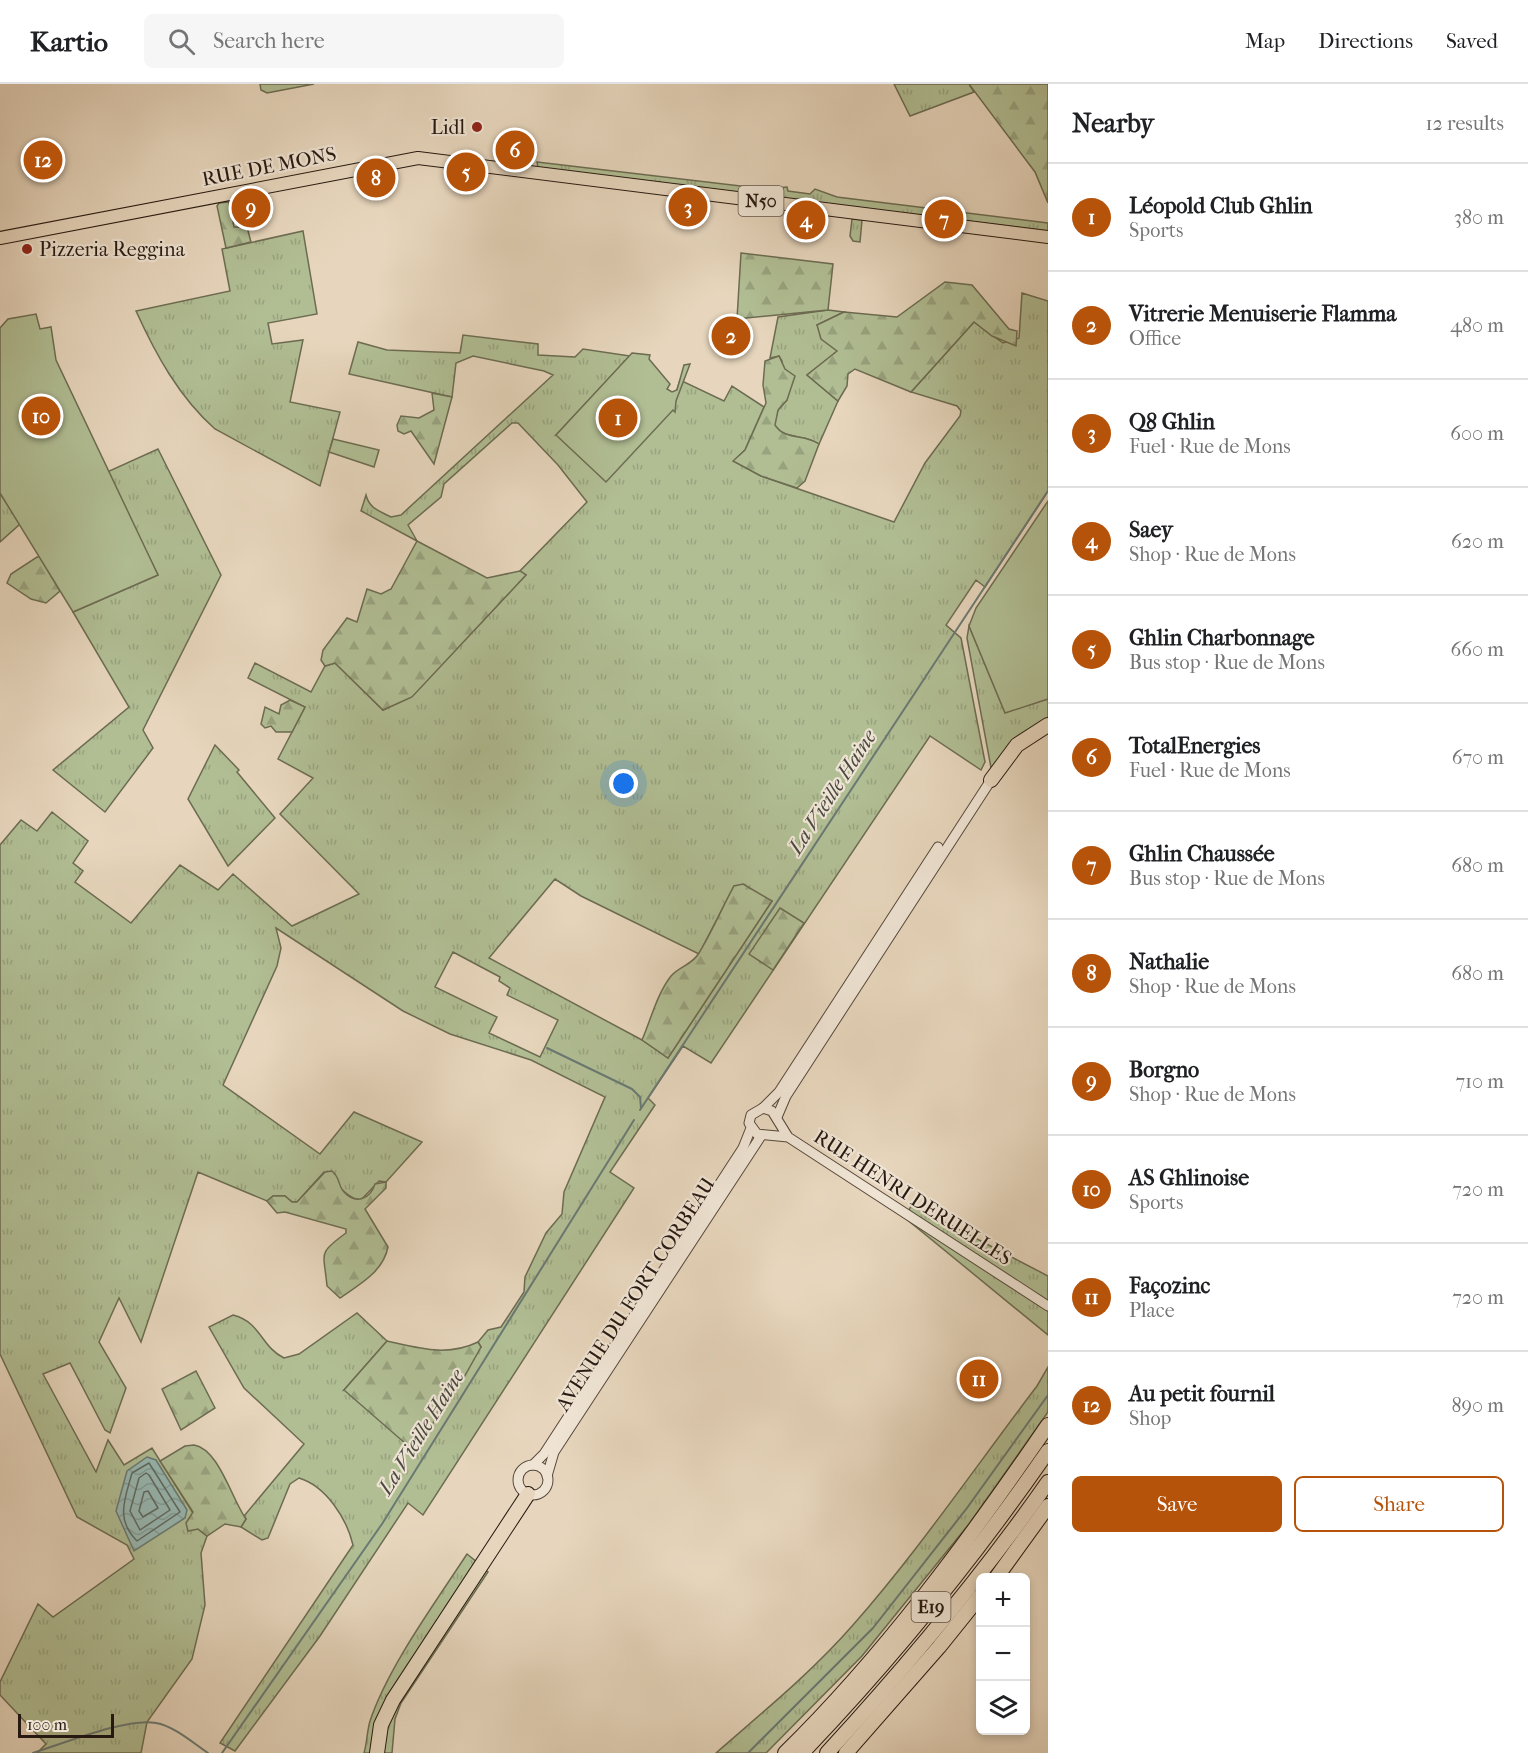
<!DOCTYPE html>
<meta charset="utf-8">
<style>
:root{--surface:#fff;--page:#f6f6f6;--text:#202124;--muted:#757577;--line:#e0e0e0;--accent:#b45309}
body{margin:0;font-family:"IM FELL French Canon",serif;background:var(--page);color:var(--text)}
.controls{position:absolute;right:18px;bottom:18px;display:grid;overflow:hidden;border-radius:9px;box-shadow:0 3px 9px #0003}
.controls button{width:54px;height:54px;display:grid;place-items:center;padding:0;border:0;border-bottom:2px solid var(--line);background:var(--surface);color:var(--text);font:30px sans-serif}
.scale{position:absolute;left:18px;bottom:15px;width:96px;box-sizing:border-box;padding-left:6px;border:3px solid #271911;border-top:0;font-size:16px;line-height:21px;white-space:nowrap;color:#271911;-webkit-text-stroke:4px #efe4d4;paint-order:stroke}
.you{position:absolute;left:624px;top:700px;width:21px;height:21px;margin:-15px;border:4px solid #fff;border-radius:50%;background:#1a73e8;box-shadow:0 0 0 9px #1a73e833}
.badge{display:grid;place-items:center;width:39px;height:39px;border-radius:50%;background:var(--accent);color:#fff;font-size:20px;font-weight:700}
.pin{position:absolute;translate:-50% -50%;border:3px solid #fff;box-shadow:0 2px 6px #0006}
.list{margin:0;padding:0;list-style:none}
h2{display:flex;justify-content:space-between;align-items:center;height:78px;margin:0;padding:0 24px;font-size:26px}
h2 small{font-size:20px;font-weight:400;color:var(--muted)}
.list li{display:grid;grid-template-columns:39px 1fr auto;gap:18px;align-items:center;box-sizing:border-box;height:108px;padding:0 24px;border-top:2px solid var(--line)}
.list b{display:block;font-size:22px;white-space:nowrap}
.list p{margin:0;font-size:20px;white-space:nowrap;color:var(--muted)}
.list em{font-size:20px;font-style:normal;color:var(--muted)}
.actions{display:flex;gap:12px;padding:18px 24px}
.actions a{flex:1;padding:14px 0;border:2px solid var(--accent);border-radius:9px;text-align:center;font-size:21px;color:var(--accent)}
.actions .main{background:var(--accent);color:#fff}
.icon{flex:none;width:33px;height:33px;fill:none;stroke:currentColor;stroke-width:2;stroke-linecap:round;stroke-linejoin:round}
.map{position:relative;flex:none;width:1048px;height:1669px;overflow:hidden}
header{display:flex;align-items:center;gap:36px;box-sizing:border-box;height:84px;padding:0 30px;background:var(--surface);border-bottom:2px solid var(--line)}
header strong{font-size:28px}
nav{display:flex;gap:33px;margin-inline-start:auto;font-size:21px}
.search{width:420px;height:54px;background:var(--page);display:flex;align-items:center;gap:15px;box-sizing:border-box;padding:0 21px;border-radius:9px;color:var(--muted);font-size:22px}
main{display:flex}
aside{flex:1;background:var(--surface)}
.map>svg:first-child{display:block}
</style>
<header>
<strong>Kartio</strong>
<div class="search"><svg class="icon" aria-label="search" viewBox="0 0 24 24"><circle cx="10" cy="10" r="6"/><path d="M15 15l6 6"/></svg>Search here</div>
<nav><a>Map</a><a>Directions</a><a>Saved</a></nav>
</header>
<main>
<div class="map">
<svg width="1048" height="1669" viewBox="0 0 1048 1669">
<defs>
<pattern id="grass-tufts" width="24" height="20" patternUnits="userSpaceOnUse" patternTransform="scale(1.5)"><rect width="24" height="20" fill="#b1be94"/><path d="M3 7l-1-3M5 7V3M7 7l1-3M15 17l-1-3M17 17v-4M19 17l1-3" fill="none" stroke="#98a37f"/></pattern>
<pattern id="forest-firs" width="22" height="20" patternUnits="userSpaceOnUse" patternTransform="scale(1.5)"><rect width="22" height="20" fill="#b1be94"/><path d="M5 1l3.5 6h-7zM16 11l3.5 6h-7z" fill="#98a37f"/></pattern>
<pattern id="water-waves" width="16" height="10" patternUnits="userSpaceOnUse" patternTransform="scale(1.5)"><rect width="16" height="10" fill="#97b9b4"/><path d="M0 5q4-4 8 0t8 0" fill="none" stroke="#829e9a"/></pattern>
</defs>
<rect width="100%" height="100%" fill="#e7d6bd"/>
<filter id="stains"><feTurbulence type="fractalNoise" baseFrequency=".00333" numOctaves="4"/><feColorMatrix values="0 0 0 0 .2 0 0 0 0 .09 0 0 0 0 .02 0 0 0 .5 -.17"/></filter>
<radialGradient id="worn" r=".72"><stop offset=".6" stop-color="#630" stop-opacity="0"/><stop offset="1" stop-color="#630" stop-opacity=".3"/></radialGradient>
<!-- grass -->
<g fill="url(#grass-tufts)" stroke="#6c6c52" stroke-width="1.5" fill-rule="evenodd">
<path d="M260 0H314L267 9 261 6Z"/>
<path d="M894 0H969L974 8 910 32Z"/>
<path d="M537 78 766 105 787 103 788 107 810 110 815 105 837 113 1048 139V147L538 84Z"/>
<path d="M852 135 862 136 860 158 853 157 850 152Z"/>
<path d="M303 147 317 230 268 239 272 260 303 256 290 318 340 328 320 402 215 345C179 313 156 271 136 227L230 207 222 165Z"/>
<path d="M1022 209 1048 217V407L985 503 976 496 946 541 961 554 985 678 981 686 930 652 711 979 683 962 648 1014 655 1021 610 1088 634 1104 423 1431 408 1419 320 1552 235 1667 220 1659 353 1461C347 1435 326 1402 299 1394L290 1400 268 1454 262 1456 241 1443 246 1435 244 1432 304 1360 244 1304 209 1243 233 1231C261 1238 261 1263 284 1274L299 1270 357 1229 387 1257 344 1306 481 1263 478 1258 488 1246 501 1243 524 1208 525 1193 546 1149 562 1130 564 1108 605 1013 531 976 450 950 403 927 276 844 281 864 277 882 223 1001 320 1070 354 1028 422 1058 386 1098 379 1097 361 1116C345 1114 337 1098 324 1088L297 1118H292L285 1112H273L267 1117 198 1088 141 1258 119 1214 99 1258 126 1304 110 1349 105 1346 70 1279 43 1290 96 1388 108 1356 124 1381 152 1364 193 1429 198 1445 207 1452 201 1469 205 1521 192 1575 147 1638 141 1669H37L46 1660 0 1611V1598L38 1520 53 1533 134 1475 127 1461 77 1433 0 1270V761L21 736 37 747 52 728 88 757 73 779 83 787 75 798 131 839 180 781 218 806 233 790 292 842 359 810 280 730 313 694 278 675 305 623 248 594 255 579 311 608 325 582 335 579 383 626 411 613 526 491 520 487 587 418 558 381 518 339H512L444 400 441 413 408 441 417 457 361 427 366 411C369 424 379 427 391 433L401 431 553 291 544 287 473 272 456 279 452 313 349 290 358 258 387 266 460 269 463 251 538 260V271L575 273 583 265 630 272 556 351 673 318 680 296 724 317 732 302 764 323 745 366 734 377 761 392 894 438 925 379 960 332 961 327 957 322 911 308 974 238 1003 259 1019 254ZM555 795 581 812 699 870 734 802 772 817 668 974 642 956 489 874ZM453 868 500 893 499 897 510 904 507 911 558 936 540 973 489 949 497 933 435 903Z"/>
<path d="M828 226 844 228 817 241 838 267 807 291 838 317 819 360C804 349 785 357 774 341L778 326 787 316 782 277 779 272 770 274 778 233Z"/>
<path d="M158 365 221 491 143 646 153 664 105 728 53 686 129 623 73 528 158 491 107 388Z"/>
<path d="M0 409 20 440 0 458Z"/>
<path d="M969 542 1005 628 1048 615V637L992 689 967 554Z"/>
<path d="M215 661 239 686 237 688 275 734 228 782 188 715Z"/>
<path d="M912 1121 1048 1192V1251L904 1133Z"/>
<path d="M1048 1283V1328L969 1440 862 1572 766 1669H716C763 1628 812 1588 853 1541 919 1466 976 1382 1037 1302Z"/>
<path d="M467 1470 478 1479 385 1623 375 1669H364C367 1659 367 1647 370 1637 388 1583 435 1519 467 1470Z"/>
<path d="M483 1484 488 1488 401 1619 395 1635 392 1669H383V1651L389 1633Z"/>
</g>
<!-- forest -->
<g fill="url(#forest-firs)" stroke="#6c6c52" stroke-width="1.5">
<path d="M969 0H1048V119L1035 88Z"/>
<path d="M229 118 234 143H247L251 158 226 164 217 122 219 119Z"/>
<path d="M741 169 833 180 828 226 737 235Z"/>
<path d="M945 198 972 201 1009 245 1017 247 1016 262 992 252 974 238 911 308 855 285 848 290 847 302 838 317 807 291 837 267 821 255 817 241 844 228 897 233Z"/>
<path d="M779 272 785 285 795 292 787 316 778 326 775 341C785 357 804 349 819 360L805 397 797 404 761 392 733 377 745 366 766 319 763 301 765 277Z"/>
<path d="M432 309 452 313 434 380 411 347 404 350 398 347 397 341 401 332 419 334 434 326Z"/>
<path d="M417 457 487 494 520 487 526 491 412 613 383 626 335 579 325 582 321 576 323 566 347 534 357 538 367 505 381 510 391 505Z"/>
<path d="M37 473H40L60 507 46 519 31 515 7 499 11 490Z"/>
<path d="M290 616 305 623 292 648H276L271 642 265 644 261 640 265 623 279 630 281 621Z"/>
<path d="M743 800 772 817 668 974 642 956C651 935 657 910 671 892 680 882 692 881 699 869 712 848 722 824 734 802Z"/>
<path d="M780 824 804 839 773 886 749 870Z"/>
<path d="M332 1087C340 1093 338 1102 344 1108 356 1121 370 1115 375 1100L386 1098V1104L365 1125 388 1163C383 1188 360 1200 340 1214L327 1202C324 1168 317 1170 346 1149V1145L285 1128 277 1129 267 1117 273 1112H285L292 1118H297L325 1088Z"/>
<path d="M387 1257C419 1264 447 1273 478 1258L481 1263 463 1295 414 1367 344 1306Z"/>
<path d="M196 1287 215 1324 181 1346 162 1305Z"/>
<path d="M194 1361C219 1365 232 1416 246 1435L241 1443 225 1440 207 1452 198 1445 188 1447 186 1439 193 1428 160 1377 185 1362Z"/>
</g>
<!-- garden -->
<g fill="#b1be94" stroke="#6c6c52" stroke-width="1.5">
<path d="M36 230 40 245 51 243 56 276 158 491 73 528 0 409V244L8 235Z"/>
<path d="M632 269 650 271 649 275 670 300 667 305 672 308 677 306 684 281 690 280 676 317 675 328 673 326 606 398 556 351Z"/>
<path d="M333 355 379 366 374 383 329 368Z"/>
<path d="M1048 417V615L1005 629 969 542 976 524Z"/>
</g>
<!-- water -->
<path fill="url(#water-waves)" stroke="#6a7973" stroke-width="1.5" d="M147 1373 156 1376 187 1426 185 1434 134 1467 116 1427 127 1387Z"/>
<g fill="none" stroke-linecap="round" stroke-linejoin="round">
<!-- shore -->
<g stroke="#5f6962" stroke-width="1.5">
<path d="M149 1379 180 1428 137 1457C115 1435 125 1415 132 1389Z"/>
<path d="M146 1389 149 1391 170 1426 140 1446 130 1427 139 1394Z"/>
<path d="M148 1407 158 1424 143 1433 139 1427 144 1408Z"/>
</g>
<!-- stream -->
<g stroke="#6a7973" stroke-width="2">
<path d="M547 964 632 1005 640 1013 641 1024"/>
<path d="M640 1026 1048 407"/>
<path d="M33 1669C62 1660 128 1633 156 1639 174 1642 193 1659 208 1669"/>
<path d="M222 1669 382 1440 634 1036"/>
<path d="M748 1669 873 1544 967 1424 1048 1311"/>
</g>
<!-- minor casing -->
<g stroke="#57483c" stroke-width="11">
<g id="minor">
<path d="M763 1024 779 1008 938 763"/>
<path d="M777 1033 786 1012 991 696"/>
<path d="M788 1053 757 1050 749 1039 751 1031 763 1024 772 1027 788 1053 1048 1222"/>
<path d="M533 1381 544 1370 743 1064 751 1044"/>
<circle cx="533" cy="1396" r="15"/>
<path d="M547 1392 554 1368 761 1052"/>
</g>
</g>
<!-- major casing -->
<g stroke="#271911" stroke-width="14">
<path id="major" d="M0 154 418 74 1048 153"/>
</g>
<!-- highway casing -->
<g stroke="#271911" stroke-width="16">
<g id="highway">
<path d="M991 696 1017 661 1048 641"/>
<path d="M996 1494 1048 1422"/>
<path d="M377 1669 381 1641 393 1616 528 1410"/>
<path d="M785 1669C884 1572 970 1455 1048 1341"/>
<path d="M802 1669C892 1575 974 1474 1048 1367"/>
<path d="M827 1669C906 1583 981 1494 1048 1398"/>
<path d="M846 1669 939 1563 980 1512"/>
</g>
</g>
<!-- minor -->
<use href="#minor" stroke="#efe4d4" stroke-width="9"/>
<!-- major -->
<use href="#major" stroke="#e7d6bd" stroke-width="12"/>
<!-- highway -->
<use href="#highway" stroke="#e7d6bd" stroke-width="14"/>
</g>
<!-- markers -->
<g fill="#8f2418" stroke="#efe4d4" stroke-width="2">
<circle cx="477" cy="43" r="6"/>
<circle cx="27" cy="165" r="6"/>
</g>
<g text-anchor="middle" stroke-width="4.5" stroke-linejoin="round" paint-order="stroke">
<!-- shield labels -->
<g fill="#efe4d4" stroke="#63564c" stroke-width="1.5">
<rect x="738.5" y="102" width="45" height="30" rx="4.5"/>
<rect x="911.5" y="1508" width="39" height="30" rx="4.5"/>
</g>
<g font-size="18" font-weight="bold" fill="#271911">
<text x="761" y="123">N50</text>
<text x="931" y="1529">E19</text>
</g>
<!-- poi labels -->
<g font-size="20" fill="#271911" stroke="#efe4d4" text-anchor="end">
<text x="465" y="50">Lidl</text>
<text x="39" y="172" text-anchor="start">Pizzeria Reggina</text>
</g>
<!-- street labels -->
<g font-size="20" fill="#271911" stroke="#efe4d4">
<text transform="translate(269 82) rotate(-11)" y="7">RUE DE MONS</text>
<text transform="translate(913 1113) rotate(33)" y="7">RUE HENRI DERUELLES</text>
<text transform="translate(635 1210) rotate(-57)" y="7">AVENUE DU FORT CORBEAU</text>
</g>
<!-- water labels -->
<g font-size="21" font-style="italic" fill="#494942" stroke="#efe4d4">
<text transform="translate(832 708) rotate(-57)" y="7">La Vieille Haine</text>
<text transform="translate(421 1348) rotate(-58)" y="7">La Vieille Haine</text>
</g>
</g>
<rect width="100%" height="100%" filter="url(#stains)"/>
<rect width="100%" height="100%" fill="url(#worn)"/>
</svg>
<div class="controls">
<button>+</button>
<button>−</button>
<button><svg class="icon" aria-label="layers" viewBox="0 0 24 24"><path d="M12 4l9 5-9 5-9-5zM3 14l9 5 9-5"/></svg></button>
</div>
<div class="scale">100 m</div>
<div class="you"></div>
<div class="pin badge" style="left:618px;top:334px">1</div>
<div class="pin badge" style="left:731px;top:252px">2</div>
<div class="pin badge" style="left:688px;top:123px">3</div>
<div class="pin badge" style="left:806px;top:136px">4</div>
<div class="pin badge" style="left:466px;top:88px">5</div>
<div class="pin badge" style="left:515px;top:66px">6</div>
<div class="pin badge" style="left:944px;top:135px">7</div>
<div class="pin badge" style="left:376px;top:94px">8</div>
<div class="pin badge" style="left:251px;top:124px">9</div>
<div class="pin badge" style="left:41px;top:332px">10</div>
<div class="pin badge" style="left:979px;top:1295px">11</div>
<div class="pin badge" style="left:43px;top:76px">12</div>
</div>
<aside>
<h2>Nearby<small>12 results</small></h2>
<ul class="list">
<li><span class="badge">1</span><div><b>Léopold Club Ghlin</b><p>Sports</p></div><em>380 m</em></li>
<li><span class="badge">2</span><div><b>Vitrerie Menuiserie Flamma</b><p>Office</p></div><em>480 m</em></li>
<li><span class="badge">3</span><div><b>Q8 Ghlin</b><p>Fuel · Rue de Mons</p></div><em>600 m</em></li>
<li><span class="badge">4</span><div><b>Saey</b><p>Shop · Rue de Mons</p></div><em>620 m</em></li>
<li><span class="badge">5</span><div><b>Ghlin Charbonnage</b><p>Bus stop · Rue de Mons</p></div><em>660 m</em></li>
<li><span class="badge">6</span><div><b>TotalEnergies</b><p>Fuel · Rue de Mons</p></div><em>670 m</em></li>
<li><span class="badge">7</span><div><b>Ghlin Chaussée</b><p>Bus stop · Rue de Mons</p></div><em>680 m</em></li>
<li><span class="badge">8</span><div><b>Nathalie</b><p>Shop · Rue de Mons</p></div><em>680 m</em></li>
<li><span class="badge">9</span><div><b>Borgno</b><p>Shop · Rue de Mons</p></div><em>710 m</em></li>
<li><span class="badge">10</span><div><b>AS Ghlinoise</b><p>Sports</p></div><em>720 m</em></li>
<li><span class="badge">11</span><div><b>Façozinc</b><p>Place</p></div><em>720 m</em></li>
<li><span class="badge">12</span><div><b>Au petit fournil</b><p>Shop</p></div><em>890 m</em></li>
</ul>
<div class="actions"><a class="main">Save</a><a>Share</a></div>
</aside>
</main>
